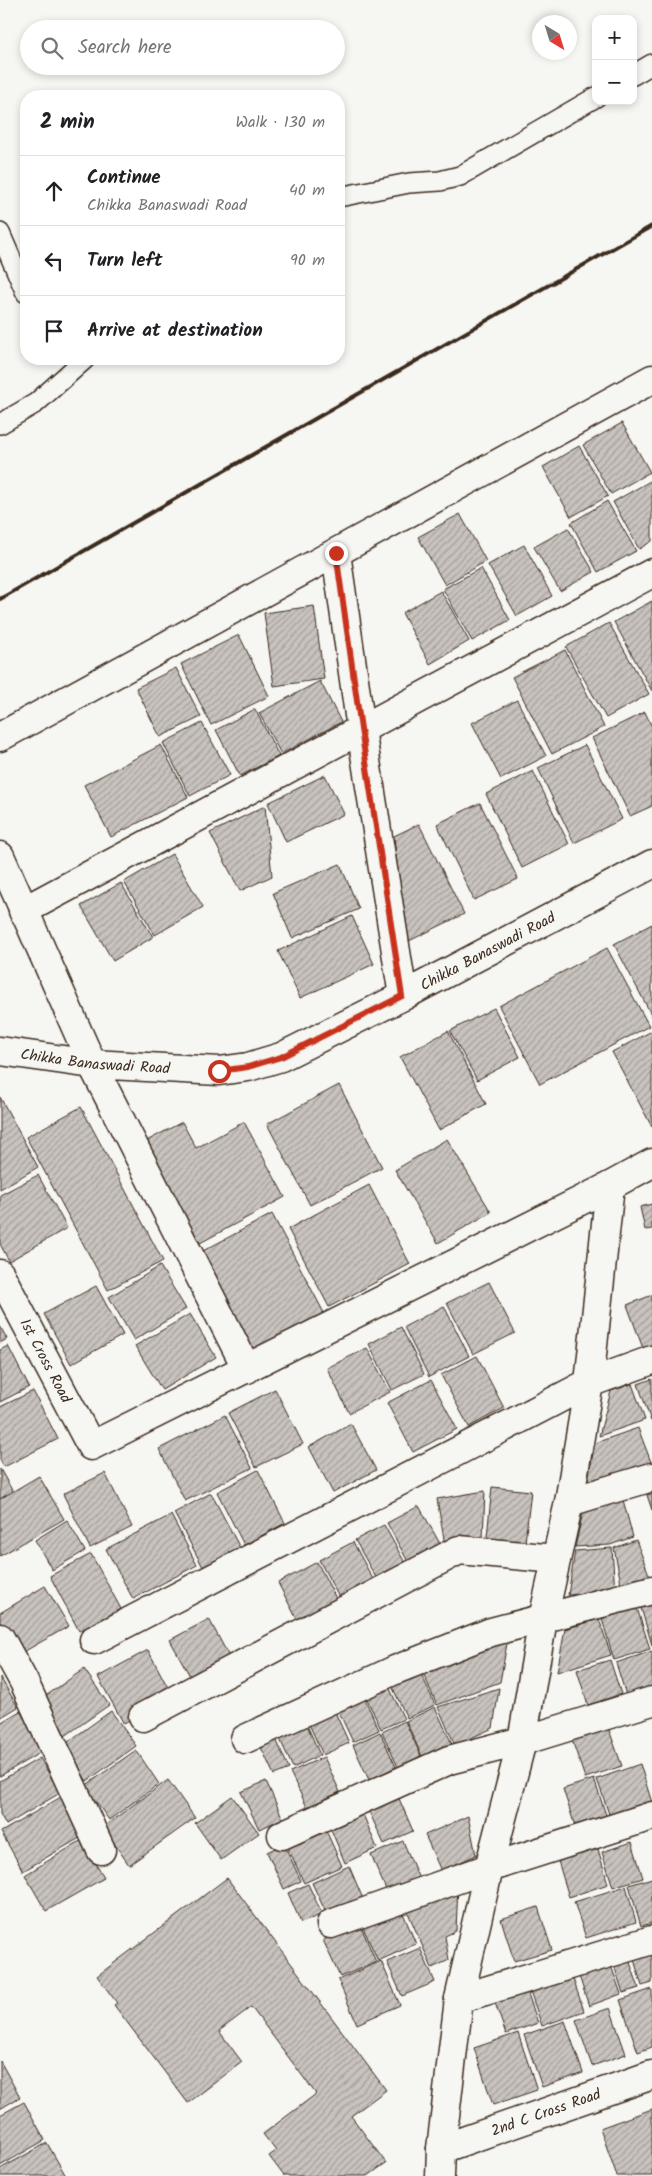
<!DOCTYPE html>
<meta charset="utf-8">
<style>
:root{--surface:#fff;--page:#f2f2f2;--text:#202124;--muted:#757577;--line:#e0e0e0}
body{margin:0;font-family:Kalam,sans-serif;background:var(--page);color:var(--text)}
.controls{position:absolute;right:15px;top:15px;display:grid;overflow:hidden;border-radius:10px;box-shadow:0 2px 8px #0003}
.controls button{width:45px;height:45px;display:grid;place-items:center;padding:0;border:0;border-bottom:1px solid var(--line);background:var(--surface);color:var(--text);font:25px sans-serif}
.compass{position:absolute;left:532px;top:15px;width:45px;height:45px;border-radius:50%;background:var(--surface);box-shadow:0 2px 8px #0003;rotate:142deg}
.stop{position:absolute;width:15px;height:15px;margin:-11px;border:4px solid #c8321e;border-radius:50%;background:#fff}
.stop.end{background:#c8321e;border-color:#fff;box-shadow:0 1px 5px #0008}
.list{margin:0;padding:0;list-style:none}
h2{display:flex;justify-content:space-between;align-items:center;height:65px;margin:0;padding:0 20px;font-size:21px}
h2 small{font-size:16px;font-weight:400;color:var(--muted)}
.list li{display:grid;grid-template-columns:32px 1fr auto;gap:15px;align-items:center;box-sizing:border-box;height:70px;padding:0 20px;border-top:1px solid var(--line)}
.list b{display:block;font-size:19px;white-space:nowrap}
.list p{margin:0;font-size:16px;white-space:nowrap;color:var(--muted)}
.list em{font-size:16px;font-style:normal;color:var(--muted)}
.icon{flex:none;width:28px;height:28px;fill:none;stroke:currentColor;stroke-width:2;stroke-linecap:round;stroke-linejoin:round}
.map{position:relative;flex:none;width:652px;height:2176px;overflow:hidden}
.search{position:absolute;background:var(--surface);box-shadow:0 2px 8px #0003;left:20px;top:20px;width:325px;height:55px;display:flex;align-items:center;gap:12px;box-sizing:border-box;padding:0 18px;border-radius:28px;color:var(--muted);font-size:19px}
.panel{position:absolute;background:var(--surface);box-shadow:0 2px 8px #0003;left:20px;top:90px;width:325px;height:275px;border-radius:20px}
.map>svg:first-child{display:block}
</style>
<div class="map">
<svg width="652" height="2176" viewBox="0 0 652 2176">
<defs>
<pattern id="building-hatch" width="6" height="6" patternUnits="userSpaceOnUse" patternTransform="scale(1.25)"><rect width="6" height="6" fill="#c8c3be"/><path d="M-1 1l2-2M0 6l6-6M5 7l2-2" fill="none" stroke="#a49f9a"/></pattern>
</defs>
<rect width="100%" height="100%" fill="#f6f6f2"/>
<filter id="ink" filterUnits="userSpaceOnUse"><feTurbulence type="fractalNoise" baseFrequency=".02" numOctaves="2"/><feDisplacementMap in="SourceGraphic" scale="10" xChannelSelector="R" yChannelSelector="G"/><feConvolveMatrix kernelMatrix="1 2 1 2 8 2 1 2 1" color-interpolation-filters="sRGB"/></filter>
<g filter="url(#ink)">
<!-- building -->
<g fill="url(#building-hatch)" stroke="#3b2a1e">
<path d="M622 423 650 472 611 494 583 445Z"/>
<path d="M579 446 608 496 571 517 543 467Z"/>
<path d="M652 480V541L639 549 613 502Z"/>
<path d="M607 501 636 551 598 572 571 523Z"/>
<path d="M460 514 486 561 445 585 418 537Z"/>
<path d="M568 528 594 572 560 591 534 547Z"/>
<path d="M524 545 552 596 517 616 488 565Z"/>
<path d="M481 568 510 620 472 641 443 589Z"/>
<path d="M441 591 469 641 430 664 402 613Z"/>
<path d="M652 601V691L614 622Z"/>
<path d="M314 606 324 679 274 686 264 613Z"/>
<path d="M609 623 649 694 606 718 566 647Z"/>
<path d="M239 635 269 696 211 725 181 664Z"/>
<path d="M565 650 604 727 552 754 512 677Z"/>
<path d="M176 668 201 717 160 737 136 688Z"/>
<path d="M320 681 341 722 281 754 259 713Z"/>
<path d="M517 700 546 756 501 779 472 723Z"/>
<path d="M255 709 279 756 240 776 216 730Z"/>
<path d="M645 712 652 727V806L630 816 592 738Z"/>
<path d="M202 723 230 775 190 796 163 743Z"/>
<path d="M161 745 188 797 111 837 84 785Z"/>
<path d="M585 745 622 819 574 843 538 768Z"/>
<path d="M533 771 569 844 522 868 486 794Z"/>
<path d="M325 775 344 814 286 842 268 803Z"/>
<path d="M480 803 518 879 474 900 437 824Z"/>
<path d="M265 806 272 876 240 891 210 833Z"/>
<path d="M419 824 464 914 409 941 402 926 394 836Z"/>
<path d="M172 854 203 907 155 935 124 882Z"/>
<path d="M340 864 359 909 292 938 273 893Z"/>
<path d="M121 883 153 937 113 961 81 906Z"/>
<path d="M352 916 374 964 300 998 278 951Z"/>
<path d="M652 924V1016L614 944Z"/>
<path d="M607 948 649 1026 540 1084 499 1006Z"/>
<path d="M494 1008 520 1057 477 1080 450 1031Z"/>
<path d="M448 1031 486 1104 439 1130 400 1057Z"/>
<path d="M652 1031V1127L612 1052Z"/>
<path d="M339 1085 382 1167 310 1205 267 1124Z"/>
<path d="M0 1097 38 1167 0 1189Z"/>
<path d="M81 1107 163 1261 108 1290 26 1137Z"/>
<path d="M182 1122 196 1148 244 1122 285 1197 200 1243 145 1142Z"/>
<path d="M447 1139 491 1212 438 1243 395 1170Z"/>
<path d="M38 1175 67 1228 9 1261 0 1244V1195Z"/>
<path d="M369 1185 410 1264 329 1307 288 1229Z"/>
<path d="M652 1204V1229L645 1230 640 1207Z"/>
<path d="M272 1214 324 1313 253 1351 201 1252Z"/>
<path d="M160 1266 186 1309 134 1340 109 1297Z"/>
<path d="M489 1282 515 1333 473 1354 447 1303Z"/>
<path d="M96 1286 123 1335 71 1364 44 1314Z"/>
<path d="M652 1295V1348L644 1351 627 1305Z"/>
<path d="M444 1306 469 1356 429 1377 404 1327Z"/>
<path d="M190 1314 216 1357 162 1390 135 1346Z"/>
<path d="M0 1326 7 1339 0 1343Z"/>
<path d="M401 1327 424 1374 392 1390 369 1344Z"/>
<path d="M8 1346 29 1387 0 1402V1350Z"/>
<path d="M367 1348 390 1392 349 1413 327 1368Z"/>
<path d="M477 1356 504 1408 469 1427 441 1375Z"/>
<path d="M652 1379V1421H651L638 1384Z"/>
<path d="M431 1380 457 1429 413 1452 387 1403Z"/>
<path d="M632 1384 645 1420 599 1436 611 1391Z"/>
<path d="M275 1389 303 1444 256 1467 228 1413Z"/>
<path d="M33 1391 58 1439 4 1467 0 1460V1407Z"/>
<path d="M225 1415 252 1468 185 1501 159 1449Z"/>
<path d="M351 1424 376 1470 333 1493 309 1447Z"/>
<path d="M638 1428 651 1462 587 1484 595 1443Z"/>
<path d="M0 1469 13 1492 0 1499Z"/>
<path d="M258 1470 285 1523 244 1545 217 1492Z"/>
<path d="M105 1473 132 1527 90 1548 63 1494Z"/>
<path d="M39 1476 64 1519 0 1556V1499Z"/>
<path d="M492 1487 531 1491 524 1551 486 1547Z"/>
<path d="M485 1491 483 1539 445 1545 437 1499Z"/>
<path d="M211 1493 240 1548 203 1567 174 1513Z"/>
<path d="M652 1493V1510L647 1495Z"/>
<path d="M623 1500 633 1537 610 1545 575 1547 584 1508Z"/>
<path d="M419 1506 444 1551 412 1569 387 1523Z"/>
<path d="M171 1515 197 1565 133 1599 106 1549Z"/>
<path d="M67 1520 85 1551 52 1570 35 1540Z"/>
<path d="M384 1525 409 1570 380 1585 355 1540Z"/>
<path d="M636 1540 651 1580 622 1588 614 1548Z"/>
<path d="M353 1542 376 1585 342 1603 319 1560Z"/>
<path d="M612 1548 615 1592 568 1595 575 1551Z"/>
<path d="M91 1554 121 1609 79 1631 50 1576Z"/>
<path d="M317 1562 340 1606 301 1627 278 1583Z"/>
<path d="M45 1586 69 1626 18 1655 0 1624V1613Z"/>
<path d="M652 1605V1645L641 1608Z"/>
<path d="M637 1608 650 1649 614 1660 602 1619Z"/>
<path d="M209 1619 233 1664 195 1685 170 1640Z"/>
<path d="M599 1619 611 1655 557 1672 565 1629Z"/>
<path d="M508 1638 500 1682 437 1705 421 1668Z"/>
<path d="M148 1650 173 1697 124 1724 98 1677Z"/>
<path d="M652 1651V1687L626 1695 616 1663Z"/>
<path d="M610 1660 621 1694 588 1705 577 1670Z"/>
<path d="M84 1669 109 1705 65 1736 40 1700Z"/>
<path d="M420 1671 435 1705 407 1718 391 1684Z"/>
<path d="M0 1677 18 1707 0 1718Z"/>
<path d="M389 1687 404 1719 381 1729 366 1697Z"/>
<path d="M499 1688 493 1728 455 1745 438 1707Z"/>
<path d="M364 1697 379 1730 353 1742 338 1710Z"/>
<path d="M435 1707 453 1746 423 1759 406 1721Z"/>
<path d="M20 1711 43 1751 0 1776V1723Z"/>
<path d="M111 1711 136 1746 87 1781 62 1746Z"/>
<path d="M335 1712 349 1743 323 1755 309 1724Z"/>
<path d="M405 1721 421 1756 398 1767 382 1732Z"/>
<path d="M307 1725 320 1755 293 1768 279 1737Z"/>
<path d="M608 1727 622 1766 585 1778 572 1740Z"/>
<path d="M380 1732 396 1767 369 1780 353 1745Z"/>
<path d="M276 1739 289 1769 274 1775 260 1745Z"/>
<path d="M136 1750 159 1784 109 1820 85 1786Z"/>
<path d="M324 1757 340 1792 307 1807 290 1772Z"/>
<path d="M40 1758 60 1793 6 1825 0 1814V1781Z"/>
<path d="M640 1764 652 1803 610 1817 597 1779Z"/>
<path d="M594 1779 607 1818 576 1829 563 1789Z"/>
<path d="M168 1780 195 1818 129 1865 103 1827Z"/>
<path d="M266 1781 283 1819 259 1829 241 1792Z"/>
<path d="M397 1794 413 1831 384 1844 367 1807Z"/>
<path d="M232 1796 259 1833 221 1860 195 1823Z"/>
<path d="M61 1797 83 1836 23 1871 1 1832Z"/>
<path d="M362 1812 377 1848 345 1863 330 1827Z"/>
<path d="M468 1816 476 1855 441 1871 425 1835Z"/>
<path d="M324 1826 342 1866 304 1883 286 1843Z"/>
<path d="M82 1840 104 1878 46 1911 25 1875Z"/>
<path d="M403 1841 419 1879 387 1892 371 1855Z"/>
<path d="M632 1842 643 1878 613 1887 602 1852Z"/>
<path d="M284 1844 301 1881 284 1889 267 1852Z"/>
<path d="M598 1849 608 1884 569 1897 558 1861Z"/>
<path d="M349 1866 363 1899 327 1915 312 1883Z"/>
<path d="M227 1878 386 2090 351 2116 386 2163 368 2176H284L269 2156 276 2151 263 2134 316 2094 251 2007 219 2031 242 2062 188 2103 114 2005 117 2003 97 1976Z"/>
<path d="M652 1878V1923L641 1926 629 1885Z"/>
<path d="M308 1884 322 1914 301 1923 288 1893Z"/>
<path d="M458 1885 456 1931 445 1936 449 1960 432 1968 406 1908Z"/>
<path d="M626 1886 636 1922 586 1938 574 1902Z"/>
<path d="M400 1906 416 1944 378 1961 361 1923Z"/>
<path d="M538 1907 552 1950 514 1961 501 1919Z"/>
<path d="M360 1924 376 1962 340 1977 323 1940Z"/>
<path d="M652 1946V1983L642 1986 632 1953Z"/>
<path d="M420 1948 435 1982 402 1996 387 1962Z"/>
<path d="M627 1954 639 1988 623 1993 612 1959Z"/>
<path d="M609 1960 621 1994 589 2006 577 1970Z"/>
<path d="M381 1961 400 2005 357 2024 338 1980Z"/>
<path d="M571 1973 584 2011 542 2026 529 1988Z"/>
<path d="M526 1988 538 2023 506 2034 494 2000Z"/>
<path d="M652 1989V2047L638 2052 620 2000Z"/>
<path d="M610 2008 626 2054 592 2066 576 2020Z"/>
<path d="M565 2021 583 2073 542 2087 524 2035Z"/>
<path d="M518 2033 537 2090 493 2105 474 2048Z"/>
<path d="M0 2061 20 2097 0 2109Z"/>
<path d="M24 2102 45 2140 0 2166V2115Z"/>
<path d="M652 2109V2176H617L600 2128Z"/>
<path d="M47 2143 66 2176H0V2169Z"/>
</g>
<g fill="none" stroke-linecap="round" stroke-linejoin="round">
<!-- lane casing -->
<g stroke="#3b2a1e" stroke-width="22">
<g id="lane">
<path d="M633 75 652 64"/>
<path d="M339 197 409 183 440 181 460 176 596 97"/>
<path d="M0 233 26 293"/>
<path d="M0 424 36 403 85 359"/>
</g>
</g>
<!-- street casing -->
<g stroke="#3b2a1e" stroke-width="31">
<g id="street">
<path d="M336 553 361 729 403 996"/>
<path d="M0 737 652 379"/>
<path d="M0 856 92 1064 247 1369"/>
<path d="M23 911 652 573"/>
<path id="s1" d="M0 1274 91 1446 610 1186"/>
<path d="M569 1502 652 1477"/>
<path d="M0 1638 24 1682 101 1850"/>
<path d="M94 1640 589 1383 652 1360"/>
<path d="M143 1717 459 1550 556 1559"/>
<path d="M245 1739 395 1670 491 1632 652 1590"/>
<path d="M282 1835 449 1760 522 1741 652 1701"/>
<path d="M331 1924 489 1868 652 1816"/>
<path d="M459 1999 652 1940"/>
<path id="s2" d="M441 2149 652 2075"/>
<path d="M440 2176 441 2149 459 1999 489 1868 522 1741 543 1619 569 1502 589 1383 610 1186 652 1163"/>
</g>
</g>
<!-- secondary casing -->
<g stroke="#3b2a1e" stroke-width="31">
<g id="secondary">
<path id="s3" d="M0 1051 92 1064 219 1071 248 1067 281 1057 403 996 652 864"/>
</g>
</g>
<!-- lane -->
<use href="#lane" stroke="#f6f6f2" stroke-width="19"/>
<!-- street -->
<use href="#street" stroke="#f6f6f2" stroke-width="28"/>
<!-- secondary -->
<use href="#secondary" stroke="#f6f6f2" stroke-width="28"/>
<!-- rail -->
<path stroke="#3b2a1e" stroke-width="4" d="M0 599 652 226"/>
</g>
</g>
<g fill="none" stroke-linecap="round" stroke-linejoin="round" filter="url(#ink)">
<!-- route -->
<path stroke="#c8321e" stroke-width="6" d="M219 1071 248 1067 281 1057 402 996 361 729 336 553"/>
</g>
<g text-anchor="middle" stroke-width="4" stroke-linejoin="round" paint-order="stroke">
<!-- street labels -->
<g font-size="15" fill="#3b2a1e" stroke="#f6f6f2">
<text dy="5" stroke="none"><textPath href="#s3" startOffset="516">Chikka Banaswadi Road</textPath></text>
<text dy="5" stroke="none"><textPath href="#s3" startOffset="96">Chikka Banaswadi Road</textPath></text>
<text dy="5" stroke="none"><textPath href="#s1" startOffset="98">1st Cross Road</textPath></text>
<text dy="5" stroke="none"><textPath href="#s2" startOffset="111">2nd C Cross Road</textPath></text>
</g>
</g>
</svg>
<div class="controls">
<button>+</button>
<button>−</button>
</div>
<svg class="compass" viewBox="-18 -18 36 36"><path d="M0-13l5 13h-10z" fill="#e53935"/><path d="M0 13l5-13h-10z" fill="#757577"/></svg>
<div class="stop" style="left:219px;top:1071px"></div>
<div class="stop end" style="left:336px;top:553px"></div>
<div class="search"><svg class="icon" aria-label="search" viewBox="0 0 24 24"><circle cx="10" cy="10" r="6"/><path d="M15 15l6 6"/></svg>Search here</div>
<section class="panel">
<h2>2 min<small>Walk · 130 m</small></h2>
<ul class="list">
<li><svg class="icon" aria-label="ahead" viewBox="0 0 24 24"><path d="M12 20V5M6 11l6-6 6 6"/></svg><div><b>Continue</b><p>Chikka Banaswadi Road</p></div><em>40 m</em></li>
<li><svg class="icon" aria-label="left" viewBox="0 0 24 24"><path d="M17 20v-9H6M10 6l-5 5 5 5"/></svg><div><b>Turn left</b></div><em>90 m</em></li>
<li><svg class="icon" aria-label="arrive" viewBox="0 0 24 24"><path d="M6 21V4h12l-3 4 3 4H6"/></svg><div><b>Arrive at destination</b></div></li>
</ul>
</section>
</div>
